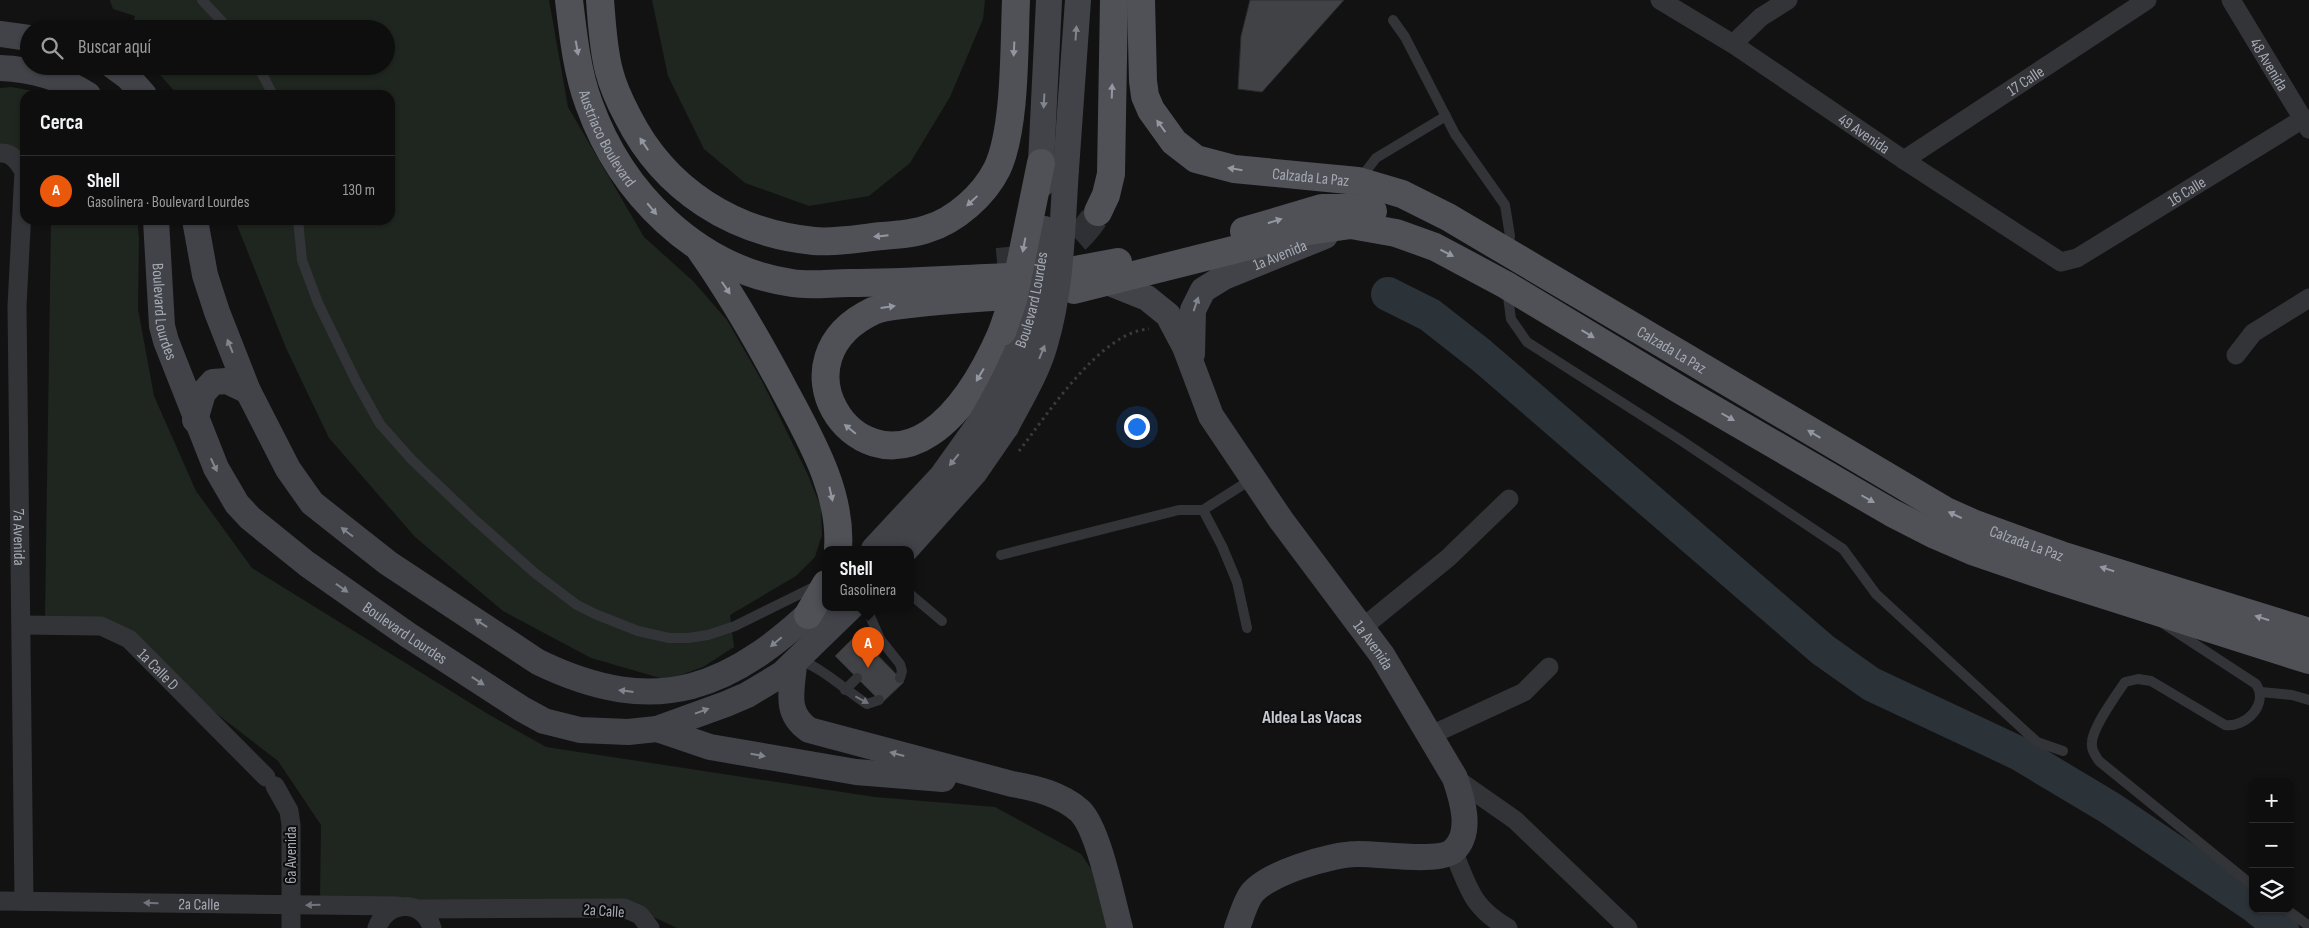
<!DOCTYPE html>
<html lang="es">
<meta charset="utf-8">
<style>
:root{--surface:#0e0e0e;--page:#171717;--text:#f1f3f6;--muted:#9b9c9e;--line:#2e2e2e;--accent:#ea580c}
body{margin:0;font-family:"Sofia Sans Condensed",sans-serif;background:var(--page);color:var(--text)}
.controls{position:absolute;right:15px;bottom:15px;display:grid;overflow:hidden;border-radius:10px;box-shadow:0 1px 4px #0004}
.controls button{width:45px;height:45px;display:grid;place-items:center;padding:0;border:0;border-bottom:1px solid var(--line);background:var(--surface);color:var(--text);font:25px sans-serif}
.you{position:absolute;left:1136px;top:426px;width:18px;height:18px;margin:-12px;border:4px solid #fff;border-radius:50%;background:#1a73e8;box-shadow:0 0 0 8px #1a73e833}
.badge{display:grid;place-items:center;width:32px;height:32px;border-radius:50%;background:var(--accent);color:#fff;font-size:16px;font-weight:700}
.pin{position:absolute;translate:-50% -41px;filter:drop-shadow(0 1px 2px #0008)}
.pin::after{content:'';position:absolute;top:26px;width:18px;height:15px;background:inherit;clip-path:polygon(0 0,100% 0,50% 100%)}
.popup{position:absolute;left:822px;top:546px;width:92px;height:65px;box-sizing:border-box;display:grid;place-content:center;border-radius:10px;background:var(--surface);filter:drop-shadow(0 1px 4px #0005);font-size:16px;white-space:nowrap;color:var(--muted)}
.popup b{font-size:19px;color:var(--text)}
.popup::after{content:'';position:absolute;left:50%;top:100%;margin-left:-10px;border:10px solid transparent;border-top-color:var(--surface)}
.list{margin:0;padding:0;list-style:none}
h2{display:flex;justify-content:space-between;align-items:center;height:65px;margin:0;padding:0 20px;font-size:21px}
h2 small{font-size:16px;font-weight:400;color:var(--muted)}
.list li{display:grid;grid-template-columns:32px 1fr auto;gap:15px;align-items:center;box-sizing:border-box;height:70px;padding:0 20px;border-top:1px solid var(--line)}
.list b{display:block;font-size:19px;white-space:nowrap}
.list p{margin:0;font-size:16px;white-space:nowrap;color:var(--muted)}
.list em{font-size:16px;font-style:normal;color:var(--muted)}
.icon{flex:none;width:28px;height:28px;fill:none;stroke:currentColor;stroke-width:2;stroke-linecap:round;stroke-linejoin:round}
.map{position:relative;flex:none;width:2309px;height:928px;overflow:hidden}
.search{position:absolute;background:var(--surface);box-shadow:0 1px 4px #0004;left:20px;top:20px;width:375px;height:55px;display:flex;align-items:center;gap:12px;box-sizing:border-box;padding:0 18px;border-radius:28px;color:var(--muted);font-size:19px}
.panel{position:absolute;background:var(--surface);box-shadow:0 1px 4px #0004;left:20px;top:90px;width:375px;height:135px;border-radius:15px}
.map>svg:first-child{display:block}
</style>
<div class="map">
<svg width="2309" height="928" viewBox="0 0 2309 928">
<rect width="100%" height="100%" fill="#121213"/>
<!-- green -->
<g fill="#1e261f">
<path d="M110 0H549L568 107 644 237 693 281 727 320 762 381 808 475 821 508 822 535 815 557 796 576 730 615 734 647 703 667 667 680 591 658 503 611 415 537 329 438 286 348 235 220H390V95H178L152 66H386V29H131L135 16 113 9Z"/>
<path d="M652 0H985L983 19 950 97 910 163 869 196 809 206 745 183 704 149 668 76Z"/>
<path d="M11 87 57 95H25V157L0 158V88Z"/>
<path d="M51 220H137L139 238 138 309 154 396 196 491 252 568 488 714 546 747 875 797 995 807 1081 854 1131 928H677L649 915 320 898 321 825 278 761 108 630 45 616Z"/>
</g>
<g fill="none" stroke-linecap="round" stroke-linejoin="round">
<!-- river -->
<g stroke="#2b3238" stroke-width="34">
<path d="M1388 294 1430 315 1481 355 1823 650 1871 684 2018 753 2110 808 2253 905"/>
<path d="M2258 909 2282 928"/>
</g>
</g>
<!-- building -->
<g fill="#414246" stroke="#2c2c2f">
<path d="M1250 0H1344L1262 92 1238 89 1241 36Z"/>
<path d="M857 634 904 682 882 703 835 656Z"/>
</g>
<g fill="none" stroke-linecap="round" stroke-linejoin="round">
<!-- primary-tunnel -->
<path stroke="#2f3033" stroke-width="28" stroke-dasharray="28 14" stroke-linecap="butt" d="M997 262C1045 258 1070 257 1098 212"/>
<!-- path -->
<path stroke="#393b3f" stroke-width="3" stroke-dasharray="2.5 4" stroke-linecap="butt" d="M1019 451C1048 414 1100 332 1149 329"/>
<!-- lane -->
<g stroke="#333438" stroke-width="10">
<path d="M202 0 229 29"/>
<path d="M1393 20 1405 37 1455 134 1505 205 1510 236 1508 251"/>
<path d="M258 66 273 95"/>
<path d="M1360 179 1376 158 1446 116"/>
<path d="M298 220 302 260 318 303 357 383 380 424 412 460 475 520 536 574 577 605 595 614 638 631 669 638H688L708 635 735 626 818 585"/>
<path d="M1507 289 1511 319 1527 342 1679 439 1843 549 1876 594 2037 742 2063 751"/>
<path d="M1203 510 1252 479"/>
<path d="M1001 555 1179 510H1203L1222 546 1237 582 1247 628"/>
<path d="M910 594 942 621"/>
<path d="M866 607 880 639 900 664 902 671 900 678"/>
<path d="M2164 624 2256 684C2269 704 2246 728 2225 725L2151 681 2138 679 2125 682C2116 695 2093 727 2092 742 2091 750 2095 755 2099 761L2253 886"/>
<path d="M800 660C825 670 844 689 867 704L879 700"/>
<path d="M845 690 857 678"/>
<path d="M2261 692 2292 695 2309 700"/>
<path d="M2286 909 2309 926"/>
</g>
<!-- street -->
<g stroke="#333438" stroke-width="19">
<path id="s1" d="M1660 0 1733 44 1904 160 2061 262 2077 258 2303 119"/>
<path id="s2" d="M2231 0 2309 129"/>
<path d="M1733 44 1761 17 1788 0"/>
<path id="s3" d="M0 153C12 152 18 162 24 171L17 306 24 901"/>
<path id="s4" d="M1904 160 2147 0"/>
<path d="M2236 355 2253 333 2309 298"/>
<path id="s5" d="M22 625 101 626 129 639 266 777"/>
<path d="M1362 628 1448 558 1509 499"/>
<path d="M1431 735 1524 692 1549 667"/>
<path d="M1455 778 1515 820 1628 928"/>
<path d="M275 786 289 811 291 825V928"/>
<path d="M1453 851C1469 888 1471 907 1508 928"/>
<path id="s6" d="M0 901 398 906"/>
<path d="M418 909 624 908 640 915 650 928"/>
<path d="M377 928C386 900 424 899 432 928"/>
</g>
<!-- secondary -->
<g stroke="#414348" stroke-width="26">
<path d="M0 34 29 38"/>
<path d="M113 66 128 77 144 95"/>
<path d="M0 68C31 69 62 78 88 95"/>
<path d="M1066 169 1078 0"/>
<path d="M1042 184 1041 163 1049 0"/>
<path id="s7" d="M156 220 162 326 166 341 216 468 237 504 250 518 307 564 408 635 522 709 544 721 580 730 628 732 657 729 726 704 747 695 782 674 851 607"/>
<path d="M195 220 205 275 217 312 248 391 288 469 312 503 388 563 538 662C658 720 732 689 823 600"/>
<path id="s8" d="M1107 282 1147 298 1168 315 1185 347 1211 416 1281 520 1382 655 1455 778C1462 799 1473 832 1454 850 1440 864 1377 853 1357 854 1332 854 1263 874 1250 896 1244 906 1241 918 1237 928"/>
<path id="s9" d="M1192 354 1193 310 1203 290 1224 277 1325 236"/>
<path d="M195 420 203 393 213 382 227 381 248 391"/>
<path d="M874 549 942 476 982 420"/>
<path d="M906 549 975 472 1006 427"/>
<path d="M794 664C792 691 784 713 809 730L1012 784C1035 788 1061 794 1080 811 1099 830 1112 900 1120 928"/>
<path d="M657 729 710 747 856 772 943 779"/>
</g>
<!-- primary -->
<g stroke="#4f5157" stroke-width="28">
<path id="s10" d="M569 0C573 34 577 72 589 104 621 193 696 269 792 283 810 286 830 283 849 283 902 283 955 279 1008 277"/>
<path d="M600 0C602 24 603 48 609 71 613 87 620 102 628 117 665 190 733 233 814 241 836 243 861 238 882 236 897 235 913 234 927 229 955 221 984 195 997 169 1016 129 1014 46 1016 0"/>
<path id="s11" d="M1141 0 1143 81 1145 96 1151 110 1174 142 1196 159 1234 169 1358 181 1402 194 1448 217 1946 511 1975 524 2061 555 2309 632"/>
<path d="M1098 212 1106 195 1111 174 1114 0"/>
<path d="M1244 231 1322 208H1352L1373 211"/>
<path d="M701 251C734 298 760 344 787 395 812 442 842 494 838 549"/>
<path d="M1075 270 1118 262"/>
<path d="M1074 290 1309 231 1351 225 1396 233 1435 247 1506 285 1682 391 1892 513 1935 535 1972 551 2051 578 2309 660"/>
<path d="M1002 332C986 369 964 410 930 433 852 485 772 359 873 311 884 306 897 306 910 304 942 300 975 298 1008 296"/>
<path d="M808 615 826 584"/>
</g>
<!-- secondary-bridge -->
<g stroke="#414348" stroke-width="26">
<path id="s12" d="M982 420C1001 387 1020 352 1029 316 1037 287 1040 258 1045 229"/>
<path d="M1006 427C1020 400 1037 373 1045 344 1062 287 1062 227 1066 169"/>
</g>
<!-- primary-bridge -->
<path stroke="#4f5157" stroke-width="28" d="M1002 332 1013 300 1041 163"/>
</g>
<!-- one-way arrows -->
<defs><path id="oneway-solid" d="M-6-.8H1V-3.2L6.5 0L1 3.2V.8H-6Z" transform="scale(1.25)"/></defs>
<g fill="#81858e">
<use href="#oneway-solid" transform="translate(1076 33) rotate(-86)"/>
<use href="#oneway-solid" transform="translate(1044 101) rotate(93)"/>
<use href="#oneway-solid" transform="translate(1196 304) rotate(-71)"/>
<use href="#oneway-solid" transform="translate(230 346) rotate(-112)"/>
<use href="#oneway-solid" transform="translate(1042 352) rotate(-68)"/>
<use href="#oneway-solid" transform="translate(954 460) rotate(129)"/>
<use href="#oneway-solid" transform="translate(214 465) rotate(65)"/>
<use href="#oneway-solid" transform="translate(347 532) rotate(-143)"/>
<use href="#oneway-solid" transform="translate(342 588) rotate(35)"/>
<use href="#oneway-solid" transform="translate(481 623) rotate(-146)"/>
<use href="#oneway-solid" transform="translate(776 642) rotate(140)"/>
<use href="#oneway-solid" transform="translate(478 681) rotate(33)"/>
<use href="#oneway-solid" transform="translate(626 691) rotate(-173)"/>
<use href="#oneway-solid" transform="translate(702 711) rotate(-20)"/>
<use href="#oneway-solid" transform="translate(897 754) rotate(-165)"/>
<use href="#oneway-solid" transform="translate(758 755) rotate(10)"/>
</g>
<g fill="#9397a1">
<use href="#oneway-solid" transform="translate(577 48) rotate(80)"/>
<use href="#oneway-solid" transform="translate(1014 49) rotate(93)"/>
<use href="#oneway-solid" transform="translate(1112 91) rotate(-88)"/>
<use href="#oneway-solid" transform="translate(1161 126) rotate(-126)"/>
<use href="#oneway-solid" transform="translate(644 144) rotate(-124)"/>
<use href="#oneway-solid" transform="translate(1235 169) rotate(-171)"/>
<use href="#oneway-solid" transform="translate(972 201) rotate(137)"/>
<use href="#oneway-solid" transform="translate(652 209) rotate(50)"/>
<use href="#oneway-solid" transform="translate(1275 221) rotate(-17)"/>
<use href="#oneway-solid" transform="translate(881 236) rotate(174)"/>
<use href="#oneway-solid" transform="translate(1024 245) rotate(101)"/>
<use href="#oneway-solid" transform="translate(1447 253) rotate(27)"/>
<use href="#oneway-solid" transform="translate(726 288) rotate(56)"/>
<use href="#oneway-solid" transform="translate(888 307) rotate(-8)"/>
<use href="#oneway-solid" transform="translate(1588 334) rotate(31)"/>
<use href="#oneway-solid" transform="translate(980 375) rotate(121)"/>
<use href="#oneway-solid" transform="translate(1728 417) rotate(30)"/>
<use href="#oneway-solid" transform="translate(850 429) rotate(-141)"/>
<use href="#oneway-solid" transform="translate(1814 434) rotate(-149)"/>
<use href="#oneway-solid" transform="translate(831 494) rotate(77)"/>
<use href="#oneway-solid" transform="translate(1868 499) rotate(30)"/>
<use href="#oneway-solid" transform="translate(1955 515) rotate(-155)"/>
<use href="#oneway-solid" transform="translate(2107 569) rotate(-163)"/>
<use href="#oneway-solid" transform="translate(2262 618) rotate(-163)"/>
</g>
<g fill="#71747c">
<use href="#oneway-solid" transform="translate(862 700) rotate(28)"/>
<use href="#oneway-solid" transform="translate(151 903) rotate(-179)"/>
<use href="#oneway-solid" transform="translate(313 905) rotate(179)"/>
</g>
<g text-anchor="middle" stroke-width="4" stroke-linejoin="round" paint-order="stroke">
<!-- street labels -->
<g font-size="16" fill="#a4a9b3" stroke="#0d0d0e">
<text dy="6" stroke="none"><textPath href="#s2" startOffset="75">48 Avenida</textPath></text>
<text dy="6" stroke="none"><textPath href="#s4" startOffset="145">17 Calle</textPath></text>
<text dy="6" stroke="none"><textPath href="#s1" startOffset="244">49 Avenida</textPath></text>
<text dy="6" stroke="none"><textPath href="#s10" startOffset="145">Austriaco Boulevard</textPath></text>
<text dy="6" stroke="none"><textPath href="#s11" startOffset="295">Calzada La Paz</textPath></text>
<text dy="6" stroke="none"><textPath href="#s1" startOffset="624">16 Calle</textPath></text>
<text dy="6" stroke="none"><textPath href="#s9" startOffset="151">1a Avenida</textPath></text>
<text dy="6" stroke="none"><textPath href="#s12" startOffset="131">Boulevard Lourdes</textPath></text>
<text dy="6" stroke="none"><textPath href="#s7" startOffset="92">Boulevard Lourdes</textPath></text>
<text dy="6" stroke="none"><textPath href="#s11" startOffset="700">Calzada La Paz</textPath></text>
<text dy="6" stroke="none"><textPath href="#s3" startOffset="398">7a Avenida</textPath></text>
<text dy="6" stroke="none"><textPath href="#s11" startOffset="1105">Calzada La Paz</textPath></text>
<text dy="6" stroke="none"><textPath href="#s7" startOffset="512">Boulevard Lourdes</textPath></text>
<text dy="6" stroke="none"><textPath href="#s8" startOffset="461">1a Avenida</textPath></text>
<text dy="6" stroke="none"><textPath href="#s5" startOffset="152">1a Calle D</textPath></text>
<text transform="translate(290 855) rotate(-90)" y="6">6a Avenida</text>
<text dy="6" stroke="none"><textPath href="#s6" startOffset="199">2a Calle</textPath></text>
<text transform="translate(604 910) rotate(4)" y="6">2a Calle</text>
</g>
<!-- neighbourhood labels -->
<g font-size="18" font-weight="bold" fill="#c5c8cf" stroke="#0d0d0e">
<text x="1312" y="723">Aldea Las Vacas</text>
</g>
</g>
</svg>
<div class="controls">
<button>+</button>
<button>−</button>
<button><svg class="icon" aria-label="layers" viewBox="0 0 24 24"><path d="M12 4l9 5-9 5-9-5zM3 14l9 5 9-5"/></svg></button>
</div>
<div class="you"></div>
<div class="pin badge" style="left:868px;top:668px">A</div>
<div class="popup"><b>Shell</b>Gasolinera</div>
<div class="search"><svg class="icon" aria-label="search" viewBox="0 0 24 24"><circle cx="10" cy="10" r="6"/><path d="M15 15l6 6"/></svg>Buscar aquí</div>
<section class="panel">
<h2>Cerca<small></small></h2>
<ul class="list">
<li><span class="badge">A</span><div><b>Shell</b><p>Gasolinera · Boulevard Lourdes</p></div><em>130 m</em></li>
</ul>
</section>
</div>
